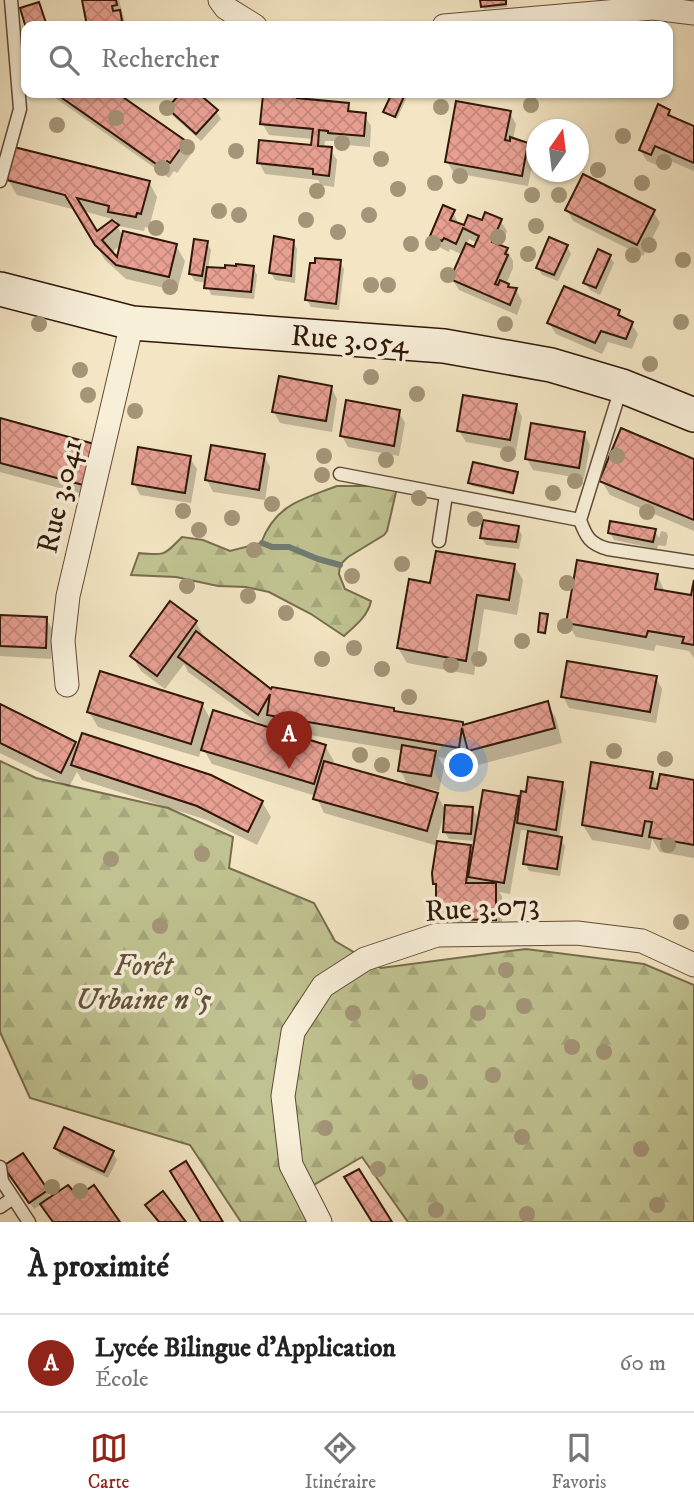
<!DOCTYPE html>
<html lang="fr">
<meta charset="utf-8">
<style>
:root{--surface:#fff;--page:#f6f6f6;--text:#222;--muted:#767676;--line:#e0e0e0;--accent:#8f2418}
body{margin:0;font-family:"IM FELL DW Pica",serif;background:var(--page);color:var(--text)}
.compass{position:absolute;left:526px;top:119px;width:63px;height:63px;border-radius:50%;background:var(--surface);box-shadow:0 2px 5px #0004;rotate:14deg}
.you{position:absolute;left:462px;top:766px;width:24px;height:24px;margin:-18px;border:5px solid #fff;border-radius:50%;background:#1a73e8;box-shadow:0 0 0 10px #1a73e833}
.badge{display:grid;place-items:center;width:46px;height:46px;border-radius:50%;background:var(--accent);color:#fff;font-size:23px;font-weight:700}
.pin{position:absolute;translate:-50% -58px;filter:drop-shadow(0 2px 4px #0008)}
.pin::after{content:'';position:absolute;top:37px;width:24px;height:21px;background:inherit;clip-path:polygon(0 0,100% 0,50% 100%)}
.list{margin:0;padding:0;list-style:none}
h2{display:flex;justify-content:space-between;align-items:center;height:91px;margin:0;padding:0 28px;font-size:30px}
h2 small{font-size:23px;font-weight:400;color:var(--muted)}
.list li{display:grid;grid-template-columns:46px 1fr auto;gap:21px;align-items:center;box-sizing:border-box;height:98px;padding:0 28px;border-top:2px solid var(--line)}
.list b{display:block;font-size:26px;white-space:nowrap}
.list p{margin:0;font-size:23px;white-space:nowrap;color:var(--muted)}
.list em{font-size:23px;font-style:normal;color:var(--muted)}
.icon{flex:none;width:38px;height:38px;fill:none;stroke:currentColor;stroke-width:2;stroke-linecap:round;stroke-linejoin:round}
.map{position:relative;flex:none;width:694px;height:1222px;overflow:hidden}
.search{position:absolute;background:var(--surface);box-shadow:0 2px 5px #0004;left:21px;right:21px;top:21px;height:77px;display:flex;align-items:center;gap:18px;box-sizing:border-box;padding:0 24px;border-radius:14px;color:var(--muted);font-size:26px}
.sheet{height:189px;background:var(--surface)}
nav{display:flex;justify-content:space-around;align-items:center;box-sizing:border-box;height:98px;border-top:2px solid var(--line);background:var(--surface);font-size:19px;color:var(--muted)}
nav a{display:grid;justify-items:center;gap:4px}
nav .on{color:var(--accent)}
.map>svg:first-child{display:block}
</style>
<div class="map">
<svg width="694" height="1222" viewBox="0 0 694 1222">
<defs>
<pattern id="forest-firs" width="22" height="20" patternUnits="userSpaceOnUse" patternTransform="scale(1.75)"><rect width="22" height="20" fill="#c0c391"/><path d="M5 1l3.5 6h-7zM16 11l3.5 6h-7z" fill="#a5a77c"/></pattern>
<pattern id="building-cross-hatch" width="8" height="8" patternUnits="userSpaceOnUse" patternTransform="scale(1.75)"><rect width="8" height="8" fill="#e8a093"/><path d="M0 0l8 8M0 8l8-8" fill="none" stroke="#c7897d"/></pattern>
</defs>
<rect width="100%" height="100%" fill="#f4e6c4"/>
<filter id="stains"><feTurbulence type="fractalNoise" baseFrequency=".00286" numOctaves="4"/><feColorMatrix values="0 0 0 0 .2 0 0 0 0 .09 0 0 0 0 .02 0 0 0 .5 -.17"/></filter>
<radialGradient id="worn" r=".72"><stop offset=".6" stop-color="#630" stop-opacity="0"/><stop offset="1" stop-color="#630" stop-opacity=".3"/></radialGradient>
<!-- forest -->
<g fill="url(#forest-firs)" stroke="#786d4e" stroke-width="2">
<path d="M337 486H391L397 488 387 531 384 535 348 557 340 565 339 574 345 589 371 601C368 616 355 626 344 636L311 614 269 592 246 587 218 586 176 577 131 575 139 553C166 556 164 555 182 537L203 540 230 551 261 543C276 504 301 500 337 486Z"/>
<path d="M0 761 36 778 168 808 233 837 229 868 314 903 335 941 381 968 526 949 644 964 694 985V1222H408L362 1157 300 1193 313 1222H241L190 1145 30 1098 0 1032Z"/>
</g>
<!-- shadow -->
<g fill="#0003" fill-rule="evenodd">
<path d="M83 0H119L126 26H89Z"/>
<path d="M482 0H506L507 7 484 9Z"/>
<path d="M51 93H114L184 143 191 154 177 173 174 171 169 178 54 97Z"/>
<path d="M183 93H195L216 111 221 119 201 141 173 116 169 109Z"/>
<path d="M270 93 297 94 300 100 348 105 353 114 364 115 371 126 370 147 336 144 334 141H325L324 148 330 149 337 160 334 187 321 185 318 180 265 174 259 162 313 147V139L269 135 262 123Z"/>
<path d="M394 93 404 96 406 99 397 119 385 112Z"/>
<path d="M669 111 674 119 694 128V171L661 157 657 165 647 161 640 150Z"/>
<path d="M510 113 516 124 513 140 527 144 534 156 528 186 454 173 447 162Z"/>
<path d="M8 180 149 182 157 197 149 228 145 227 144 231 118 226 116 220 83 211 96 233 112 223 118 227 123 237 176 246 185 261 177 291 126 279 105 260 76 210 17 195ZM122 244 118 261 111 253Z"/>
<path d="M567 210 653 211 660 223 643 256 573 221Z"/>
<path d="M453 212 459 225 465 228 500 220 507 231 501 247 506 249 513 261V268L506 284 510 289 516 290 522 301 517 315 459 290 452 279 463 255 450 249 449 252 439 247 432 236ZM469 239 478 243 475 250 466 246Z"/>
<path d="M293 241 297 249 295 283 275 280 271 273Z"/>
<path d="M207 243 211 250 208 269 253 267 257 275 254 299 211 295 207 283 195 281 190 274Z"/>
<path d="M567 246 571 254 558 281 542 275 538 268Z"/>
<path d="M609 256 614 263 600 295 590 290 585 283Z"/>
<path d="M340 262 344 269 339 310 311 307 307 300Z"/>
<path d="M619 311 623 319 631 323 638 334 632 349 608 342 602 354 556 334 549 323Z"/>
<path d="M331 387 337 399 332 432 280 423 274 412Z"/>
<path d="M516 405 522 417 516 451 466 442 459 431Z"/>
<path d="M398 411 405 423 399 456 348 447 342 436Z"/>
<path d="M0 420 97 446 93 497 0 472Z"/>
<path d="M584 433 590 445 584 479 533 470 527 459Z"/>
<path d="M264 455 270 467 265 500 213 492 207 480Z"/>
<path d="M190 458 197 469 191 503 140 495 134 483Z"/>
<path d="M694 461V531L610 495 601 480Z"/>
<path d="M517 473 518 476 514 495 472 486 470 483Z"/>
<path d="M517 527 522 535 519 549 486 545 482 538Z"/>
<path d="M655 531 659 538 661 531 666 532 668 536 666 546 658 545 657 549 614 540 610 533Z"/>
<path d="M514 565 523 580 517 615 484 609 474 675 407 663 398 648 432 585Z"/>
<path d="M657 575 665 592 693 597 694 590V658L689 651 656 645 654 651 576 637 567 623Z"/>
<path d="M546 615 548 619 546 635 542 634 540 631Z"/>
<path d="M0 616 46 619 53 630 51 659 0 656Z"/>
<path d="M196 622 204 637 203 639 273 692 393 710 395 713 464 726 547 703 556 718 562 743 478 765 469 749 467 762 438 757 444 767 439 791 421 787V790L437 795 446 811 472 808 477 816 476 825 478 826 518 798 522 804 562 783 566 791 559 838 565 846 560 876 529 871 525 863 530 831 521 830 510 894 499 892 502 896V931L444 930 438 919V889L435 884 438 846 324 813 316 796 212 764 202 747 199 757 98 727 89 712 202 704 212 722 264 727 188 672 184 664 165 689 141 671 132 656ZM272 720 279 732 267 728ZM280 730 403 751 400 770 409 787 332 765 334 761 325 746 280 732ZM444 815H446L444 831 449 839 476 841 474 854 470 847 436 842Z"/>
<path d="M656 678 662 689 656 723 569 708 563 696Z"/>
<path d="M0 706 75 744 78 749 262 802 271 817 257 845 207 820 82 780 77 772 69 787 0 753Z"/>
<path d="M652 774 659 787 694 781V858L660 852 652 839 650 850 592 840 583 825Z"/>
<path d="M56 1148 112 1152 117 1160 108 1178 60 1155Z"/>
<path d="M22 1155 51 1199H78L118 1222H53L42 1204 34 1209 10 1174Z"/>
</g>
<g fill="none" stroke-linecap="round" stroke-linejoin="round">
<!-- stream -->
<path stroke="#717b73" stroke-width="6" d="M262 543 272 547H289L318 559 340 565"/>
</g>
<!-- building -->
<g fill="url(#building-cross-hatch)" stroke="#30170a" stroke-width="2">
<path d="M82 0H116L117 5 112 6 113 11 120 10 123 26H87Z"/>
<path d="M480 0H506V4L481 7Z"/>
<path d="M39 2 47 26H26V28L20 8Z"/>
<path d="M55 93H117L186 141 170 163 167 161 162 168Z"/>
<path d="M181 93H198L218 110 196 134 167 108Z"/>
<path d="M269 93H298L297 98 349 103 348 111 366 113 364 136 328 133V131L319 130 318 146 332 147 329 176 313 174V169L257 163 259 140 311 145 313 129 260 124 263 95H269Z"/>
<path d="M392 93 405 94 395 117 383 112Z"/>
<path d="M456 101 511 111 505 140 510 141V137L528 143 522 176 445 162Z"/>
<path d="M658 104 670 110 668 115 694 126V163L655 146 651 155 639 150Z"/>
<path d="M14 147 150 181 141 214 137 213 136 217 108 212 109 206 77 198 97 231 112 220 119 225 102 240 117 257 123 231 177 244 169 277 116 265 95 245 65 195 7 180Z"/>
<path d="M583 174 655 210 637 245 565 210Z"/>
<path d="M443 205 455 210 450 220 464 225 468 215 482 220 485 212 502 219 492 242 508 248 505 254 508 255 495 284 498 285 500 280 509 284 508 287 517 288 510 305 450 279 466 243 474 247 479 236 463 228 456 244 444 238 442 241 430 236Z"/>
<path d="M274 236 294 240 291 276 269 273Z"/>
<path d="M549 237 568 245 554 275 536 268Z"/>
<path d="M194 239 208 241 202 276 189 274Z"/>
<path d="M598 249 611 255 596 288 583 283Z"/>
<path d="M315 258 341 260 336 304 305 300 310 263H315Z"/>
<path d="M236 264 254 266 251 292 204 288 207 267 225 268V265L236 266Z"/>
<path d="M564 286 620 310 618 315 633 322 626 339 601 331 595 343 547 323Z"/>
<path d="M279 376 332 386 326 421 272 412Z"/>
<path d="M463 395 517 404 510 440 457 431Z"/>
<path d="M346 400 400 410 394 446 340 436Z"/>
<path d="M0 418 98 445 87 486 0 463Z"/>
<path d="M531 423 585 432 579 468 525 459Z"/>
<path d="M621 428 694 459V520L599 481Z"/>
<path d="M211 445 265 454 259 490 205 480Z"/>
<path d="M138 447 191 456 185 493 132 484Z"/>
<path d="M473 462 518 472 513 493 468 483Z"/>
<path d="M483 520 519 526 516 542 480 538Z"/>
<path d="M610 521 656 529 653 542 608 533Z"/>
<path d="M436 551 515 564 509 600 477 595 466 661 397 648 409 579 430 583Z"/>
<path d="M577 560 658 574 655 589 691 595 694 580V645L682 643 684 637 648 631 646 637 566 623Z"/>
<path d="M170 601 197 621 157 676 130 656Z"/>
<path d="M540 613 548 614 545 633 538 632Z"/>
<path d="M0 615 47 617 46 648 0 646Z"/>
<path d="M196 631 271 689 272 687 394 708V711L463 722V725L548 701 555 728 468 751 462 728 459 748 267 715 270 694 258 715 178 657Z"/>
<path d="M567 661 657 676 650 712 561 697Z"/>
<path d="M100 671 203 703 191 744 87 712Z"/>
<path d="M0 704 76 742 61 773 0 743Z"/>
<path d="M213 710 326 745 314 784 201 750Z"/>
<path d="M82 733 211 775 263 801 248 832 197 806 71 765Z"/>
<path d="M402 745 436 751 431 776 398 771Z"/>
<path d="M324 761 438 793 427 831 313 799Z"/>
<path d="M591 762 653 772 650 788 657 789 660 774 694 780V845L649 837 652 822 645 821 642 836 582 825Z"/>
<path d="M528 777 563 782 556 830 517 823 521 791 526 792Z"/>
<path d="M483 790 519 796 504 883 468 877Z"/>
<path d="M445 805 473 807 471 834 443 832Z"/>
<path d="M528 831 562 837 557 869 523 864Z"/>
<path d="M437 841 471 845 466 883H496V920L436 919V884H433L432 873Z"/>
<path d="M64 1127 114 1151 104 1172 54 1148Z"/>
<path d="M23 1153 48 1190 29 1203 3 1166Z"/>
<path d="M186 1161 223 1222H201L170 1171Z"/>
<path d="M359 1169 392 1222H372L344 1177Z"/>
<path d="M68 1185 78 1196 94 1185 120 1222H53L40 1204Z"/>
<path d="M163 1191 186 1222H159L145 1205Z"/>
</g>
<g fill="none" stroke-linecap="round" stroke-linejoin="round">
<!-- lane casing -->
<g stroke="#614b38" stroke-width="15">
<g id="lane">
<path d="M0 181 20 109 11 0"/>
<path d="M621 388 580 520C586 537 590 544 608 549L694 562"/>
<path d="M340 474 580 520"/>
<path d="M439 541 446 495"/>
<path d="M0 1167 2 1181 29 1222"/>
<path d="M0 1207 13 1198"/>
</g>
</g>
<!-- street casing -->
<g stroke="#614b38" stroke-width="25">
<g id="street">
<path d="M220 0 226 8 255 26"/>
<path d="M444 26 653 8 694 13"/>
<path d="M67 685 63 641 68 596 132 323"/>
<path d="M320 1222 291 1165 283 1096 293 1032 323 986 365 959 437 935 577 933 642 941 694 965"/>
</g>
</g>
<!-- secondary casing -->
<g stroke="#30170a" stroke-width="36">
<path id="secondary" d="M0 289 132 323 444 346 551 365 622 386 694 415"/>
</g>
<!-- lane -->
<use href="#lane" stroke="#f8efd9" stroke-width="12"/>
<!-- street -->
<use href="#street" stroke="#f8efd9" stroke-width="23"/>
<!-- secondary -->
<use href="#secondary" stroke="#f8efd9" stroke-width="33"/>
</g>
<!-- trees -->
<g fill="#a49578">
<circle cx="531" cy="105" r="8"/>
<circle cx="441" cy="107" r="8"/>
<circle cx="167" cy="108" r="8"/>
<circle cx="116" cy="118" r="8"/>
<circle cx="57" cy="125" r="8"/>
<circle cx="623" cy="136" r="8"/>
<circle cx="342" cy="143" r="8"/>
<circle cx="187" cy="147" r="8"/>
<circle cx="236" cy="151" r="8"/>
<circle cx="381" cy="159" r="8"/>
<circle cx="664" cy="162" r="8"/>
<circle cx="162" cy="168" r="8"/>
<circle cx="598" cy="170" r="8"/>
<circle cx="460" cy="176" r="8"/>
<circle cx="435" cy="183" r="8"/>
<circle cx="642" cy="183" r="8"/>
<circle cx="398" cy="189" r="8"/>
<circle cx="317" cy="191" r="8"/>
<circle cx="532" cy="195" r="8"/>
<circle cx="559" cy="195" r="8"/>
<circle cx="219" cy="211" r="8"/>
<circle cx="239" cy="215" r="8"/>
<circle cx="369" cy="215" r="8"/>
<circle cx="306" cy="220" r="8"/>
<circle cx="536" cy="226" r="8"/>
<circle cx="156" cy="228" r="8"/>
<circle cx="338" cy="232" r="8"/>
<circle cx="498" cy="237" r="8"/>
<circle cx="433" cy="243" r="8"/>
<circle cx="411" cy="244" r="8"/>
<circle cx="649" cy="245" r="8"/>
<circle cx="528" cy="254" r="8"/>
<circle cx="633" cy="255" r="8"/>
<circle cx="683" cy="260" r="8"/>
<circle cx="448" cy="275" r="8"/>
<circle cx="371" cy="285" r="8"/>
<circle cx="388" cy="285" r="8"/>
<circle cx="170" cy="287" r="8"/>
<circle cx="681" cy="322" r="8"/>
<circle cx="39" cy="324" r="8"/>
<circle cx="505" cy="324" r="8"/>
<circle cx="650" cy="364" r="8"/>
<circle cx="80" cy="370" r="8"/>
<circle cx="371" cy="377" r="8"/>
<circle cx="417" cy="394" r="8"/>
<circle cx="88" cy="395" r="8"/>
<circle cx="135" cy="411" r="8"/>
<circle cx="508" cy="454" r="8"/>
<circle cx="324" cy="456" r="8"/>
<circle cx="617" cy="456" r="8"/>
<circle cx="386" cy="460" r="8"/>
<circle cx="322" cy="475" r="8"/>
<circle cx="575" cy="481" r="8"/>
<circle cx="553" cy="493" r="8"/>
<circle cx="419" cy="498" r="8"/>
<circle cx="272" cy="504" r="8"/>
<circle cx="183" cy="511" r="8"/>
<circle cx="647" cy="512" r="8"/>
<circle cx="232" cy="518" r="8"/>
<circle cx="475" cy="519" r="8"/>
<circle cx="199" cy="530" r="8"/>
<circle cx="254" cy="550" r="8"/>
<circle cx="402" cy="564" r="8"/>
<circle cx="352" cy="576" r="8"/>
<circle cx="567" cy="583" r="8"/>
<circle cx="187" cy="586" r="8"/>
<circle cx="248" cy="596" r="8"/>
<circle cx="286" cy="613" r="8"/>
<circle cx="565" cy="626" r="8"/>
<circle cx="522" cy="641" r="8"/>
<circle cx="354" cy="648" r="8"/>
<circle cx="322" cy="659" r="8"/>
<circle cx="479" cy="659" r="8"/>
<circle cx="451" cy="665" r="8"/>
<circle cx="382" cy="669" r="8"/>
<circle cx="409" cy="697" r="8"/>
<circle cx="614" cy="751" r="8"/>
<circle cx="360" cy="755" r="8"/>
<circle cx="665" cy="759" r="8"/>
<circle cx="382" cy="765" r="8"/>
<circle cx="668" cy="845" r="8"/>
<circle cx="202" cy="854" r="8"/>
<circle cx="111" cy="859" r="8"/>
<circle cx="681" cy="922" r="8"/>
<circle cx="160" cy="926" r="8"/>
<circle cx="506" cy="970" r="8"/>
<circle cx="205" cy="1001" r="8"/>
<circle cx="524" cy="1006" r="8"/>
<circle cx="353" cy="1013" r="8"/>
<circle cx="478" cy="1013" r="8"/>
<circle cx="572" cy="1047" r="8"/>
<circle cx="604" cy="1052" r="8"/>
<circle cx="493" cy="1075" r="8"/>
<circle cx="420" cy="1082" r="8"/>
<circle cx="325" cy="1128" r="8"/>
<circle cx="522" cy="1137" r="8"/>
<circle cx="641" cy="1149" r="8"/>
<circle cx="378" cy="1169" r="8"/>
<circle cx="52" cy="1187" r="8"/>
<circle cx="80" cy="1191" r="8"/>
<circle cx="657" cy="1205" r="8"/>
<circle cx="436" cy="1210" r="8"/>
<circle cx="527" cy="1214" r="8"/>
</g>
<g text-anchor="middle" stroke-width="7" stroke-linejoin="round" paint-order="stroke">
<!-- street labels -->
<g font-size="30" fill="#30170a" stroke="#f8efd9">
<text transform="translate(350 339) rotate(4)" y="10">Rue 3.054</text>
<text transform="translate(59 496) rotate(-77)" y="10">Rue 3.041</text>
<text transform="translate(482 907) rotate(-4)" y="10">Rue 3.073</text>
</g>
<!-- park labels -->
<g font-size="30" font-style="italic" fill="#625339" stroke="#f8efd9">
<text x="143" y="975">Forêt<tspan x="143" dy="34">Urbaine n°5</tspan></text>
</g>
</g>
<rect width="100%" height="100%" filter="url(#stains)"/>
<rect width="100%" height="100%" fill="url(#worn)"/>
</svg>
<svg class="compass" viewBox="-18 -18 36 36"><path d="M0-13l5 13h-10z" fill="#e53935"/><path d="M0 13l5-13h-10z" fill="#767676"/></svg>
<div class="you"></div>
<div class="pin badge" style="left:289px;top:769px">A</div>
<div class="search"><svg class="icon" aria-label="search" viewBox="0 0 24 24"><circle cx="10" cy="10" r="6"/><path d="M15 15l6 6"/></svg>Rechercher</div>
</div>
<section class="sheet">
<h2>À proximité<small></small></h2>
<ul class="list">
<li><span class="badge">A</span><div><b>Lycée Bilingue d'Application</b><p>École</p></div><em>60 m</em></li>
</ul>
</section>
<nav>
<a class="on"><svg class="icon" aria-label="map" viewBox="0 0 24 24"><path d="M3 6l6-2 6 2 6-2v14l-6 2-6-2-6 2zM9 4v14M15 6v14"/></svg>Carte</a>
<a><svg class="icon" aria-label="directions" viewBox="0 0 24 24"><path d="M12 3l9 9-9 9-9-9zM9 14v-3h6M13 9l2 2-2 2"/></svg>Itinéraire</a>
<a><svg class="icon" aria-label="saved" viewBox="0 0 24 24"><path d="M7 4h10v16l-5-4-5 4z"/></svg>Favoris</a>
</nav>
